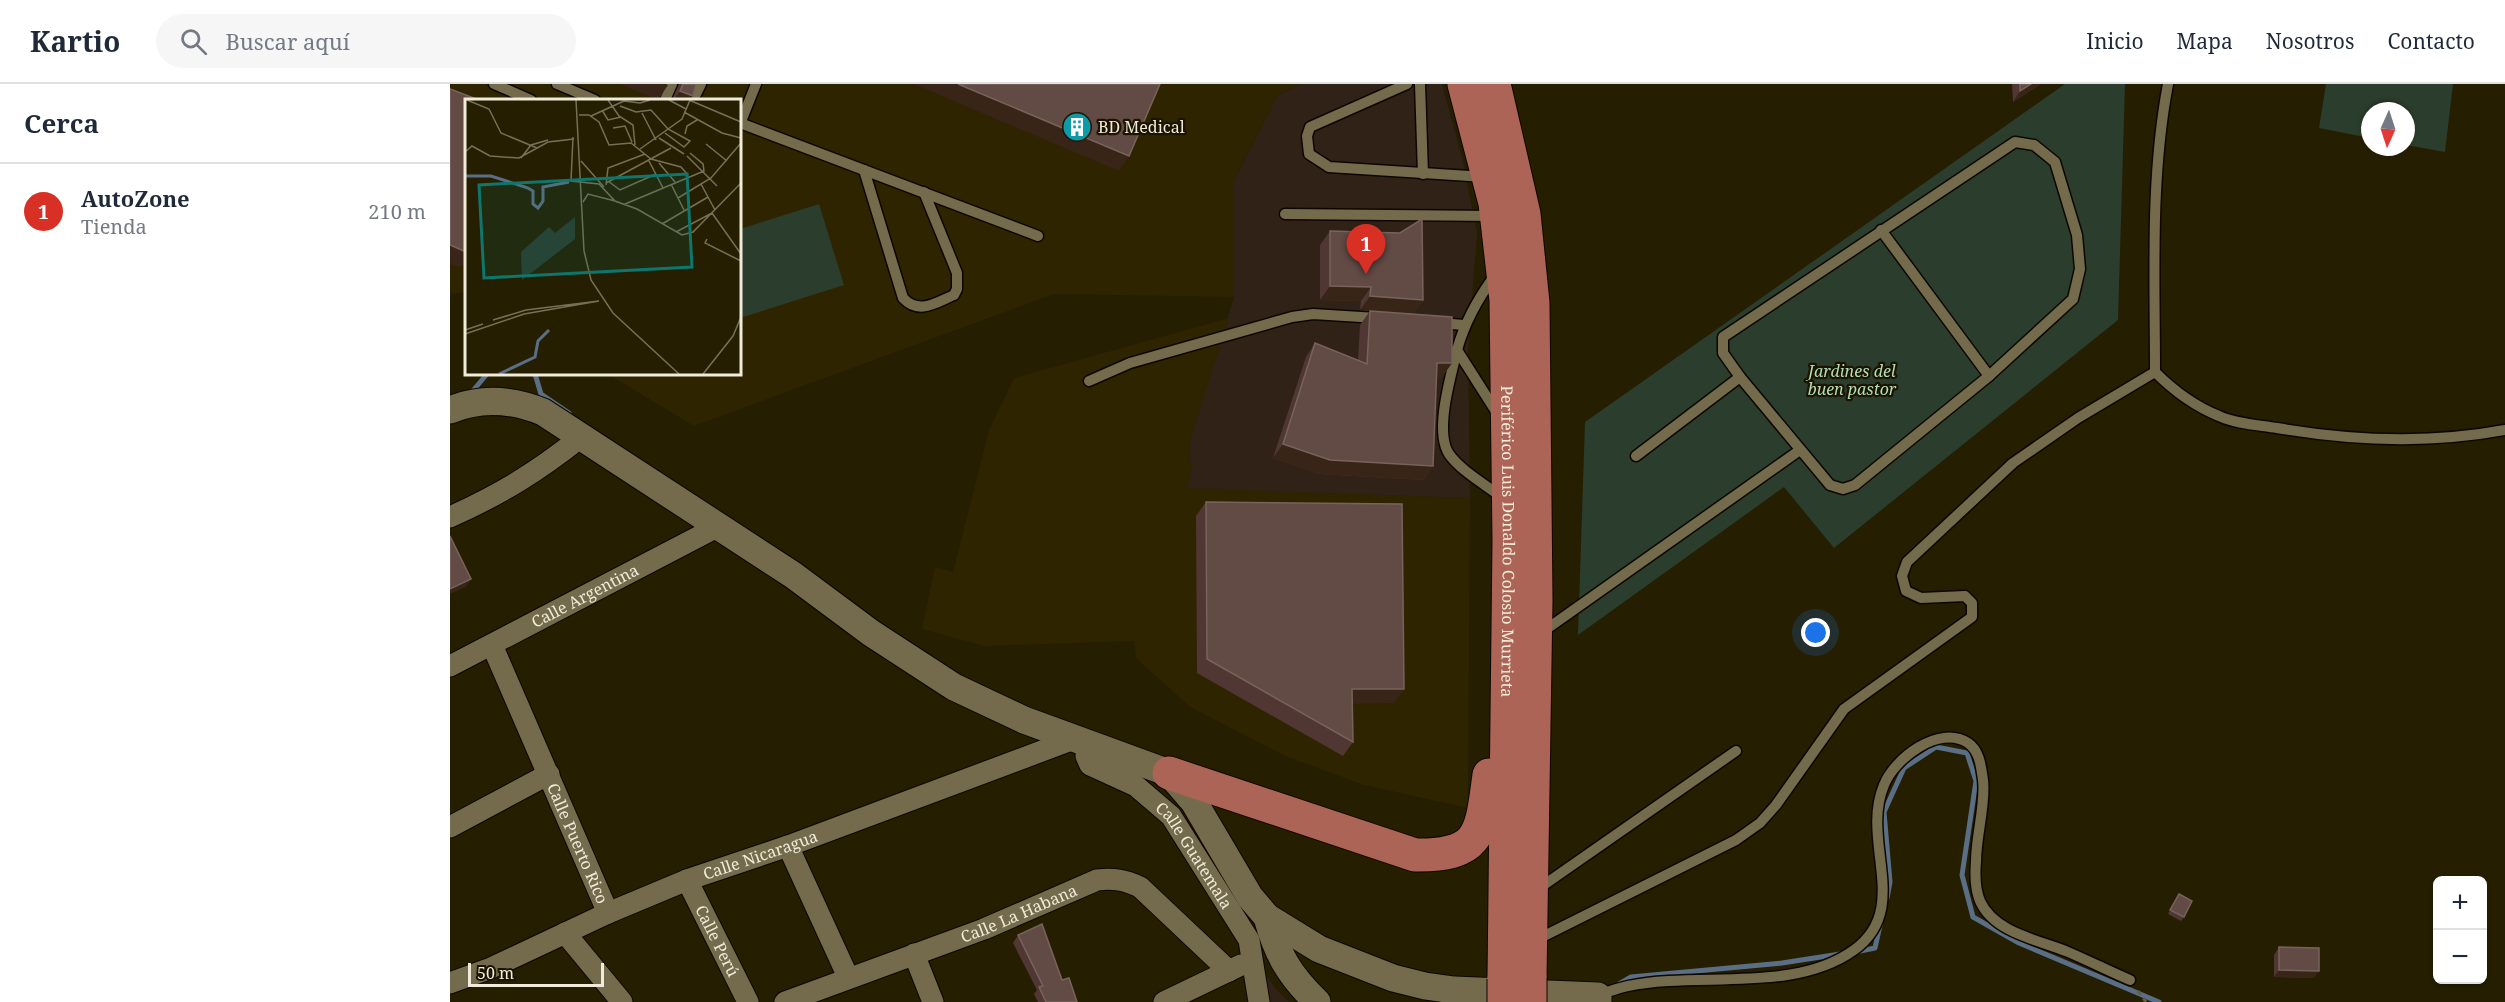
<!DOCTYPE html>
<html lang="es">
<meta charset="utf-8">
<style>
:root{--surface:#fff;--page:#f6f6f7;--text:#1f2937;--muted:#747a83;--line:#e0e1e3;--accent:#d93025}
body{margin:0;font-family:"Noto Serif",serif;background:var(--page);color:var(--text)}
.controls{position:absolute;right:18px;bottom:18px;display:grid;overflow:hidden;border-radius:9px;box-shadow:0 2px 4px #0004}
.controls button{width:54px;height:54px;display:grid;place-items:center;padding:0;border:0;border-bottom:2px solid var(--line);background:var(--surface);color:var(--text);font:30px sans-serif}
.compass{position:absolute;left:1911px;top:18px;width:54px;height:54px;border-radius:50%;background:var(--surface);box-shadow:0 2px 4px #0004;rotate:183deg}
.scale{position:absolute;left:18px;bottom:15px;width:136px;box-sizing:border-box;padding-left:6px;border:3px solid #f0ebda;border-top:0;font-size:16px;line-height:21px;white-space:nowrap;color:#f0ebda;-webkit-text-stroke:4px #1c1400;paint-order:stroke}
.you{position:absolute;left:1366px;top:549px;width:21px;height:21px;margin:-15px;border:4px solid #fff;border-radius:50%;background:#1a73e8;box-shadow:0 0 0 9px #1a73e833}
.badge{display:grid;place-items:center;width:39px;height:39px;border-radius:50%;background:var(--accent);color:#fff;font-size:20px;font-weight:700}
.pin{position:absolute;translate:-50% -50px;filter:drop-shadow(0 2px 3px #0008)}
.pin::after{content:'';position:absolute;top:32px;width:21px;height:18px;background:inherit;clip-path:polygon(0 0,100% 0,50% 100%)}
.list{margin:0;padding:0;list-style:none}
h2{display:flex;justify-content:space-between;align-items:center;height:78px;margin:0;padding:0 24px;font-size:26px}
h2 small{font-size:20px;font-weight:400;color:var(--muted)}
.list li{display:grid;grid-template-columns:39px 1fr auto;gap:18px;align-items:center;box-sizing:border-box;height:96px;padding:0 24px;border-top:2px solid var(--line)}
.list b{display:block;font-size:22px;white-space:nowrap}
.list p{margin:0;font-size:20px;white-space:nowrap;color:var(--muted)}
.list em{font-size:20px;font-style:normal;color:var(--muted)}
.icon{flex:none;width:33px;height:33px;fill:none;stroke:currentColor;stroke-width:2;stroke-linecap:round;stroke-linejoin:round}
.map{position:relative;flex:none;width:2055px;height:918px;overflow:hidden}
header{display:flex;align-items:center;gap:36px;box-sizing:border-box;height:84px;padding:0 30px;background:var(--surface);border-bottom:2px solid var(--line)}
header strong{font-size:28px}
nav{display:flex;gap:33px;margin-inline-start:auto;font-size:21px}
.search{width:420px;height:54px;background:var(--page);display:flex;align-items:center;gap:15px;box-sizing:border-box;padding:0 21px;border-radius:33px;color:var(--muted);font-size:22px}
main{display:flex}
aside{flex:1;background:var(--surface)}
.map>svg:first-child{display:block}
</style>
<header>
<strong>Kartio</strong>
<div class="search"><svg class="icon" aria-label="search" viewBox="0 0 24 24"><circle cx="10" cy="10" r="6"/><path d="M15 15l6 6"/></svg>Buscar aquí</div>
<nav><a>Inicio</a><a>Mapa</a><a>Nosotros</a><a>Contacto</a></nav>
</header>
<main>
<aside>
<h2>Cerca<small></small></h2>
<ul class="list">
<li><span class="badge">1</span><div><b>AutoZone</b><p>Tienda</p></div><em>210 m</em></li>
</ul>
</aside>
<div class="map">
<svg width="2055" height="918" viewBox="0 0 2055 918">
<rect width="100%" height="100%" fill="#251e01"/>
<!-- commercial -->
<g fill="#312217">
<path d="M850 0H992L1013 78 1027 149 1018 266 1020 414 736 405 741 387 739 359 784 213V96L827 12Z"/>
<path d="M813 887 826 905 839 918H820Z"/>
</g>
<!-- built -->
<g fill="#2e2400">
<path d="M0 0H850L827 12 784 96V213L604 210 244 342 158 290H290V16H16V208L0 210Z"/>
<path d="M779 234 739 359 741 387 737 404 1020 414 1018 724 914 701 835 672 740 623 686 574 684 557 534 562 472 545 485 483 503 488 539 346 564 294Z"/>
</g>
<!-- green -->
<g fill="#2b3d2d">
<path d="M1615 0H1675L1668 236 1384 464 1334 403 1128 551 1135 338Z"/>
<path d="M1876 0H2003L1995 68 1956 61V27H1920V54L1869 44Z"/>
<path d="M369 120 394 201 290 234V145Z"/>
</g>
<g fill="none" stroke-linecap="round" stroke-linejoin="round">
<!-- stream -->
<g stroke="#5a6f85" stroke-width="5">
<path d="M85 290 91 310 119 329"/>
<path d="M21 309 37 290"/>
<path d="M1437 814 1440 798 1434 728 1454 684 1486 663 1517 669 1526 697 1512 791 1523 833 1569 859 1709 918"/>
<path d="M1405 868 1425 864 1431 837"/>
<path d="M1169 900 1181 893 1332 879 1390 870"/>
</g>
<!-- service casing -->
<g stroke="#0e0700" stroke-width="13">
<g id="service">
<path d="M44 0 81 16"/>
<path d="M107 0 145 16"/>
<path d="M957 0 860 43 857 52 859 70 879 83 1035 93"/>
<path d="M970 0 973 90"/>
<path d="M1718 0C1700 95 1705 192 1705 288 1724 307 1744 322 1769 332 1786 340 1809 341 1827 344 1903 357 1980 360 2055 346"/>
<path d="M215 16 222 0"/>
<path d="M243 16 251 0"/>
<path d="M290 39 588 152"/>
<path d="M290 40 306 0"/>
<path d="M1565 58 1584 61 1605 78 1627 151 1630 185 1623 215 1539 292 1405 401 1393 405 1380 401 1290 293 1273 269V253Z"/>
<path d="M414 86 453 214C469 231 485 219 504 211L507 205V189L474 108"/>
<path d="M835 130 1044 132"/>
<path d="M1431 146 1539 292"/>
<path d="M1046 190C1028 214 1015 237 1007 266L1047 329"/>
<path d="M990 239 1014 241"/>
<path d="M1007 266C1001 292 984 347 999 370 1011 387 1036 401 1053 414"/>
<path d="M639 297 680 279 842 233 863 230 927 234"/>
<path d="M1186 372 1290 293"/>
<path d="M1091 549 1350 366"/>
<path d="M1088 805 1286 667"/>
<path d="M1086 856 1286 756 1310 739 1326 721 1394 625 1522 533V519L1515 512 1471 514 1456 507 1452 492 1457 478 1563 379 1628 334 1705 288"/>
<path d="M1148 911C1158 908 1168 904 1178 902 1248 887 1343 910 1404 866 1462 824 1410 758 1434 701 1444 675 1489 640 1518 659 1530 667 1531 683 1533 696 1536 719 1526 752 1526 777 1525 789 1525 805 1530 817 1544 849 1589 856 1618 868 1639 877 1659 887 1680 896"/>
</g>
</g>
<!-- minor casing -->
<g stroke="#0e0700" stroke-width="23">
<g id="minor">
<path d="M0 433C51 410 87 388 131 353"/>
<path id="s1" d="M42 561 158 829"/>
<path id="s2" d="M0 582 269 442"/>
<path id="s3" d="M637 660 636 672 640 681 686 702 721 732 799 856 809 918"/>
<path d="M0 743 99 690"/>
<path d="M338 762 398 893"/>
<path id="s4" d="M237 796 298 918"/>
<path d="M115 849 172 918"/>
<path d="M464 870 483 918"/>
<path id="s5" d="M0 899 41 884 158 829 237 796 338 762 624 655"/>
<path id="s6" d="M335 918 534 845 647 796C664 794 675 796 690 803L779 887"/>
<path d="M714 918 791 881"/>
</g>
</g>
<!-- tertiary casing -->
<g stroke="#0e0700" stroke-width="29">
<g id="tertiary">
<path d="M0 326C31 313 61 315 93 328L343 491 421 549 504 603 574 636 719 689 744 718 800 813 817 833 869 865 943 894 975 902 1004 906 1148 912V918"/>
<path d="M817 833C827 870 839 891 867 918"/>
</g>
</g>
<!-- primary casing -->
<g stroke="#0e0700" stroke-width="35">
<g id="primary">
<path id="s7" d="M1014 0 1045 119 1056 216 1059 457 1054 895"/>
<path d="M1044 0 1074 130 1083 219 1086 516 1080 894"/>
<path d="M719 689 965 771C1032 772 1031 749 1039 691"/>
</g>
</g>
<!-- path -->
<path stroke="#655e45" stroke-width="3" stroke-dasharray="4.5 4.5" stroke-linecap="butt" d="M1688 907 1696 918"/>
<!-- service -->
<use href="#service" stroke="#736b4c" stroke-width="10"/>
<!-- minor -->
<use href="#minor" stroke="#736b4c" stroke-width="21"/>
<!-- tertiary -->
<use href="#tertiary" stroke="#736b4c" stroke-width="27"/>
<!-- primary -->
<use href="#primary" stroke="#ac6456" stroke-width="33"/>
<!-- primary-bridge casing -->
<g stroke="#0e0700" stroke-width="35" stroke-linecap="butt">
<g id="primary-bridge">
<path d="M1054 918V895"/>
<path d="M1080 918V894"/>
</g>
</g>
<!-- primary-bridge -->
<use href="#primary-bridge" stroke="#ac6456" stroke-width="33"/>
</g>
<!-- wall -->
<g fill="#513733">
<path d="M229 0H246L240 16H222Z"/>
<path d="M1562 0H1591L1563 18Z"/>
<path d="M880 147 973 216 963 230 910 226 911 217 870 216V161Z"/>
<path d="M920 227 1002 279 992 293H986L983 382 973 396 870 390 823 374 856 273 865 259 908 276 910 241Z"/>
<path d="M756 418 944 619H902L903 658 893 672 747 589 746 432Z"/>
<path d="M1729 810 1734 833 1731 837 1718 830Z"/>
<path d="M568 851 612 896 627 918H588L584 910 587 906 563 859Z"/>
<path d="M1829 863 1864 894 1824 893V871Z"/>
</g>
<!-- shaded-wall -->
<g fill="#382517">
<path d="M170 0H214L218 1 208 16Z"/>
<path d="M464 0H508L679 72 669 87Z"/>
<path d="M1581 0H1591L1563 18 1570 7Z"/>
<path d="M230 7 243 12 240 16H224Z"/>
<path d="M0 161 16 168V180L9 183 0 180Z"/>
<path d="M880 202 921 203 911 217 870 216Z"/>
<path d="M920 212 973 216 963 230 910 226Z"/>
<path d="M987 279H1002L992 293H977Z"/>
<path d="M833 360 983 382 973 396 870 390 823 374Z"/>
<path d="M21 495 16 503 0 510V505Z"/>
<path d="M902 605H954L944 619 892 620Z"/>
<path d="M1829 886 1869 887 1864 894 1824 893Z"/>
</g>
<!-- building -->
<g fill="#624a45" stroke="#78635c" stroke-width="1.5">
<path d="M233 0H246L243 12 230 7Z"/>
<path d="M508 0H710L679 72Z"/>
<path d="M1570 0H1581L1570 7Z"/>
<path d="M0 5 29 16H16V168L0 161Z"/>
<path d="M972 135 973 216 920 212 921 203 880 202V147L950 149Z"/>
<path d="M920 227 1002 233V279H987L983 382 880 376 833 360 865 259 917 280Z"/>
<path d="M756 418 952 420 954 605H902L903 658 757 575Z"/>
<path d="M0 452 21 495 0 505Z"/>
<path d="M1729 810 1742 817 1734 833 1720 826Z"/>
<path d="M592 840 612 896 619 894 627 918H596L589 903 593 902 568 851Z"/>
<path d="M1829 863 1869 864V887L1829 886Z"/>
</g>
<!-- icons -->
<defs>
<g id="building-disc" transform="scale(1.5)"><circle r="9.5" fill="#0f9aa8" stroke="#1c1400"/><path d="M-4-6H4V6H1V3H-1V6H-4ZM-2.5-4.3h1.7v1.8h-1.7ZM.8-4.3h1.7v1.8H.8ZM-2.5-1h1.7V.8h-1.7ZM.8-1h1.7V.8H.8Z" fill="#fff"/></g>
</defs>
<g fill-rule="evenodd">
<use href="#building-disc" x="627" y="43"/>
</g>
<g text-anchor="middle" stroke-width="4.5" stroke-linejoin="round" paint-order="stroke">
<!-- poi labels -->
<g font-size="16" fill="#f0ebda" stroke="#1c1400" text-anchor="start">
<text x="648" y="49">BD Medical</text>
</g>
<!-- park labels -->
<g font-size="16" font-style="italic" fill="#b0deb6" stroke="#1c1400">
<text x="1402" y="293">Jardines del<tspan x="1402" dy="18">buen pastor</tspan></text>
</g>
<!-- street labels -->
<g font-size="16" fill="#f0ebda" stroke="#1c1400">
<text dy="6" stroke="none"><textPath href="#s7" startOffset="462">Periférico Luis Donaldo Colosio Murrieta</textPath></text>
<text dy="6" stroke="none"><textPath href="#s2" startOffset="152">Calle Argentina</textPath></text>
<text dy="6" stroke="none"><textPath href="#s1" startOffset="216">Calle Puerto Rico</textPath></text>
<text dy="6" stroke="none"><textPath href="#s5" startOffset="336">Calle Nicaragua</textPath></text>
<text dy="6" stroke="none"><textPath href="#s3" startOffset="164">Calle Guatemala</textPath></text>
<text dy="6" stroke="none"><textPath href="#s6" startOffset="250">Calle La Habana</textPath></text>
<text dy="6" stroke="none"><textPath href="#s4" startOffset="68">Calle Perú</textPath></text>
</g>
</g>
<!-- overview -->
<g transform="translate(15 15)">
<rect width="276" height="276" fill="#251e01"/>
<path d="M110 118V140L57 181 56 153 84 128 90 134Z" fill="#2b3d2d"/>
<path fill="none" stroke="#5a6f85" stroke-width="3" d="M0 77H26L63 89 68 92V105L73 109 78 102V88L104 83M34 275 70 258 73 242 84 231"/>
<path fill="none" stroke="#767058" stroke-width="1.5" d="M2 1 24 10 36 34 72 49M111 1 119 152 126 181 148 214 214 275M143 1 154 17 168 26 170 46M204 1 221 10M224 1 276 23M159 2 175 4 185 1M155 7 171 13 186 11 203 30 225 42 219 48 200 34M137 11 143 21 156 18M219 13 257 34 276 39M177 14 191 41M114 16H124L134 23 144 46 166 44 186 60 216 68 223 76M126 17 159 2M148 29 160 27 167 43M220 35 222 27 232 21M108 38 106 82 134 85 150 102 172 110 217 136 228 133 276 84M194 39 219 55M241 45 262 62M175 50 217 20 225 1M0 53 7 47 25 57 54 59 83 43 109 40M222 57 252 87M56 59 66 46 83 41M116 62 139 88M184 62 198 89M194 64 210 83M143 82 155 91 191 75M141 84 206 49M206 85 219 111M236 85 250 111M141 86 143 69 180 55M213 99 246 79 276 44M118 103 123 95 150 102M160 105 239 72 238 65 225 54M197 125 243 98M211 133 247 114 276 155M242 140 240 144 276 162M28 221 61 211 134 202M0 231 18 225M0 235 59 215 134 202M238 275 268 237 276 218"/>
<path fill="#0f766e" fill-opacity="0.15" stroke="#0f766e" stroke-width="3" d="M222 75 227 168 19 179 14 86Z"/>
<rect width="276" height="276" fill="none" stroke="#f0ebda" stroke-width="3"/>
</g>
</svg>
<div class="controls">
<button>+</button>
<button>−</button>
</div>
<svg class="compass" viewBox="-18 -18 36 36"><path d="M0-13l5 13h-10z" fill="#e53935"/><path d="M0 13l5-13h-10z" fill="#747a83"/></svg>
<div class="scale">50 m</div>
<div class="you"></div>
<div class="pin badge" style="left:916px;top:190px">1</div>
</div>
</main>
